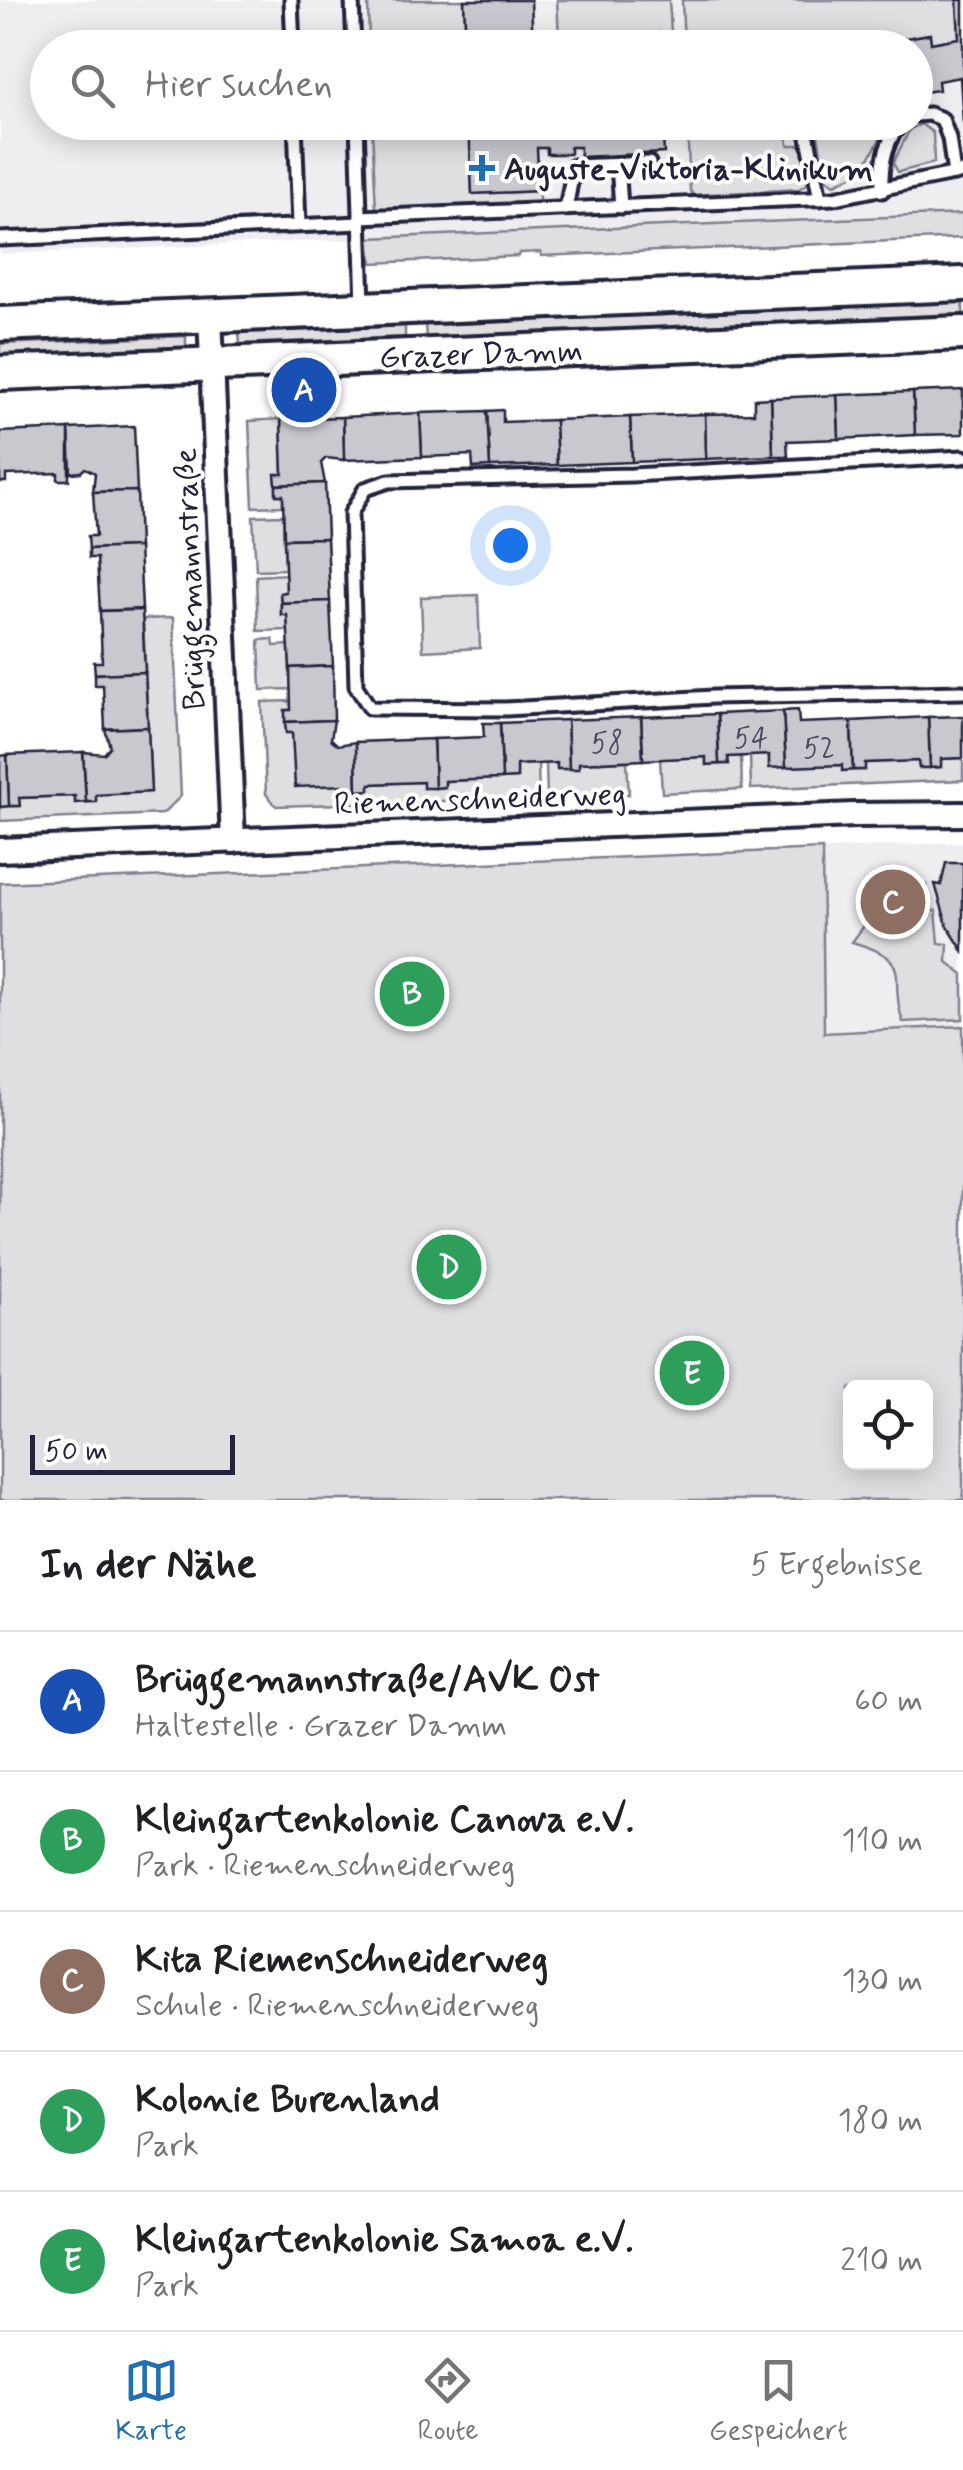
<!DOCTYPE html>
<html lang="de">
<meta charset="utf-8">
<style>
:root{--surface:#fff;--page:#f2f2f2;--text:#202124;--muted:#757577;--line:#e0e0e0;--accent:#1f6fb2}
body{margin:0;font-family:Mynerve,sans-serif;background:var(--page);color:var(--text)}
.controls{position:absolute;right:30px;bottom:30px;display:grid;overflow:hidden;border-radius:15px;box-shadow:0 5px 25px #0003}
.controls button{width:90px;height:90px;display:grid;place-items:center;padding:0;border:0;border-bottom:2px solid var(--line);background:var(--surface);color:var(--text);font:50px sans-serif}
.scale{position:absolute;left:30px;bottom:25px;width:205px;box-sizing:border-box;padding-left:10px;border:5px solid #22223b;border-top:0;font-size:28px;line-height:35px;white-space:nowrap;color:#22223b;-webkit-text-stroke:8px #fff;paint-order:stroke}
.you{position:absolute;left:510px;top:545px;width:35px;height:35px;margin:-25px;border:8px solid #fff;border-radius:50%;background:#1a73e8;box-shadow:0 0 0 15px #1a73e833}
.badge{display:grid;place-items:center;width:65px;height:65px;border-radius:50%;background:var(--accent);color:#fff;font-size:32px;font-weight:700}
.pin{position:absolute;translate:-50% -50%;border:5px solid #fff;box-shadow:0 2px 10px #0006}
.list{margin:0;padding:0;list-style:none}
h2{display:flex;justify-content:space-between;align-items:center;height:130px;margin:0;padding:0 40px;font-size:42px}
h2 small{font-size:32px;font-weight:400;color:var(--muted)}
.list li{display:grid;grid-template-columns:65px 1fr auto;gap:30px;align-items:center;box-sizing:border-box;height:140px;padding:0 40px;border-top:2px solid var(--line)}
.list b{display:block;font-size:38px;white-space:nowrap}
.list p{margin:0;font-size:32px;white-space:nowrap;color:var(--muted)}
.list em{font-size:32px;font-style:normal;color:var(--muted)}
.icon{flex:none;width:55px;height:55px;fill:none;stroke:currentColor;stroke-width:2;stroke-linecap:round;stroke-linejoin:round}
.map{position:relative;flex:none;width:963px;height:1500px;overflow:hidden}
.search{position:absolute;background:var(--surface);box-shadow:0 5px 25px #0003;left:30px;right:30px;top:30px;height:110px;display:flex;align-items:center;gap:25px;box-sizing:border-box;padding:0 35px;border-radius:55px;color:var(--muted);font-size:38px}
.sheet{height:830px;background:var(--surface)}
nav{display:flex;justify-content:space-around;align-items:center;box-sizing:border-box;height:140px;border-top:2px solid var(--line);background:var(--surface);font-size:28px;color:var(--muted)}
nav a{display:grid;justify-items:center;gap:5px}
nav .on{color:var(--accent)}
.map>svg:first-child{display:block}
</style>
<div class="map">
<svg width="963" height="1500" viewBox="0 0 963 1500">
<rect width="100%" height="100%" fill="#fff"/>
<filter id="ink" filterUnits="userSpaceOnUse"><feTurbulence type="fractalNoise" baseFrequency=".01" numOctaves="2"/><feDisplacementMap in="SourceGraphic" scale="20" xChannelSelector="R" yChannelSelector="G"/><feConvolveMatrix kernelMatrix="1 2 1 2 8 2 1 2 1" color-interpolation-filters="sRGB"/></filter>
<g filter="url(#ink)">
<!-- built -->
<g fill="#eeeef1" fill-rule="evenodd">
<path d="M0 0H963V214L0 254ZM48 48H916V122H48Z"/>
<path d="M963 842V1026L824 1033 822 849Z"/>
</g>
<!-- green -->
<g fill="#dfdfe2" stroke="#80808e" stroke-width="2.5" fill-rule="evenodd">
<path d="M368 0H464L466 47H369Z"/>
<path d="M557 0H669L671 32 559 37Z"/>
<path d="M682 0H957L959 38 931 43 929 34 847 48 684 47Z"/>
<path d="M687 123H787L788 145H803L808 183 799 189 693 195 690 190Z"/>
<path d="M816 123V122L889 123 862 171 835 184 825 178Z"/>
<path d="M921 124 933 133 934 163 898 172 893 163 910 129Z"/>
<path d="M460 125 461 134 470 133 472 194 539 191V202L376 209 372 129Z"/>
<path d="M963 214V238L541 256V252L519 253 518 256 372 263 369 238Z"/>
<path d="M963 302V314L426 337 425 325Z"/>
<path d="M405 326V337L240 344 239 333Z"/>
<path d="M186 336V347L0 355V344Z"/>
<path d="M281 419 283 474 276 475V495H283V506L253 507 249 421Z"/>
<path d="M283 515 285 569 256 570 253 516Z"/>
<path d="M286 574V592L280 593 281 614 287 615 288 630 258 631 256 576Z"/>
<path d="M478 595 480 648 423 651 421 597Z"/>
<path d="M173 618 181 796 163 814 0 821V807L19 806V798L75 796V803L95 802 96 795 151 792 143 619Z"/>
<path d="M273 639 274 646 289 645 291 689 261 690 259 640Z"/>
<path d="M291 701V710L285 711 286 732 292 733 347 785 348 791 369 790 370 784 423 782 424 788 444 787 445 781 517 778V765L538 764 539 798 276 806 266 794 262 702Z"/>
<path d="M769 755V767L842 765 843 771 864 770 865 763 918 761 919 768 940 767 941 759 963 758V780L751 789 750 756Z"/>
<path d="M741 756 742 789 662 793 660 759 706 757V765L728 764V757Z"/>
<path d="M627 761 629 794 547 797 546 764 557 763 558 769 579 768V763Z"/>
<path d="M822 849 824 1033 963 1026V1500H0V883ZM850 1388H926V1462H850Z"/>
<path d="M926 885 925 910 936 911 939 943 948 944 947 962 963 974V1019L903 1022C886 974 919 961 852 942L869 919 872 889Z"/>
</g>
<!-- building -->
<g fill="#c8c8cf" stroke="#22223b" stroke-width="2.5">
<path d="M464 0H531L533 48H466Z"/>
<path d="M957 0H963V123L960 77 938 81 939 90 916 93V48H847L930 34 931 43 959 38Z"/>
<path d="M469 122H662L664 153 580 157V147H570V154H547V148H537L539 191 472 194Z"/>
<path d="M963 390V434L915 435 913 392Z"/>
<path d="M913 392 915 435 839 439 837 395Z"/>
<path d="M837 395 839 439 787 441 788 456H773L771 398Z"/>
<path d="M771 398 773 456 706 459 705 414 754 413V399Z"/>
<path d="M503 410V422L555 420 557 465 490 467 487 411Z"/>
<path d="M487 411 490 467 473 468 472 455 422 457 420 413Z"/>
<path d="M420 413 422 457 344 460 343 417Z"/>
<path d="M705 414 706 459 632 462 630 417Z"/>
<path d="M343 417 344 460 326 458 321 463 325 483 276 485 275 474H283L281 419Z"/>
<path d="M630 417 632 462 557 465 555 420Z"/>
<path d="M134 426 137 491 93 492 95 473 85 468 81 472 71 473 69 429Z"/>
<path d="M69 429V480H58V473L35 474 6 475V482H0V432Z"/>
<path d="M325 483 327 538 284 539 283 495H276V485Z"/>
<path d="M137 491 139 547 89 549 88 536H96L93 492Z"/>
<path d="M327 538 330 601 281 603 280 593 286 592 284 539Z"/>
<path d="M139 547 142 609 100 611 97 558H89V549Z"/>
<path d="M330 601 333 666 290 668 287 615H281V603Z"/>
<path d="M142 610 145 672 95 674 94 662H102L100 611Z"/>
<path d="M333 666 334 720 285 722V710H291L290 668Z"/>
<path d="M145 672 148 727 105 729 103 685H95V674Z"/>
<path d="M798 710 799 723 851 721 853 770 842 771V765L786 767 783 711Z"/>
<path d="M783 711 786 767 769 768V755L728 757 729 764H719L717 714Z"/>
<path d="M717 714 719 764 706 765V757L643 760 641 717Z"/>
<path d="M963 716V758L941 759V767L930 768 928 717Z"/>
<path d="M641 717 643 760 579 763V769H569L567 720Z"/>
<path d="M928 717 930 768H919L918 761 865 763V770H853L851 721Z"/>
<path d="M334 720 331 739 338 745 356 742 357 791H347V785L295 787 292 733H286L285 722Z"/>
<path d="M567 720 569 769H557V763L517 765V778L502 779 500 723Z"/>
<path d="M483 723H500L502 779 445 781V787L435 788 433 739 484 737Z"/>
<path d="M148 727 151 792 96 795V802H86L83 752 104 754 110 747 105 729Z"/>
<path d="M433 739 435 788H423V782L370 784V790L357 791 356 742Z"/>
<path d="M83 752 86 802 75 803V796L19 798 20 806H9L7 755Z"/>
<path d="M7 755 9 806 0 807V756Z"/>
<path d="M946 863H963V951L947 925 935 884 941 885Z"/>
</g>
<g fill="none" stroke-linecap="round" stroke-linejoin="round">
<!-- lane casing -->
<g stroke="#22223b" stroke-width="19">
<g id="lane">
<path d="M291 0 293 48"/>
<path d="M352 0 354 48"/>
<path d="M916 115 929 114 942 119 949 138 954 174"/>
<path d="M295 122 299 225"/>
<path d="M357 122 363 305"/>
<path d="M805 122 820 199"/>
<path d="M618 164 621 207"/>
<path d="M882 191C881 167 885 139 903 122"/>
<path d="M566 209 574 166 649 163"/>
<path d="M360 217 834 198 963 172"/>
<path d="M0 239 360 223"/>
<path d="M963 457 632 475 389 481 365 489 351 513 356 686 370 708 506 709 713 697 963 692"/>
</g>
</g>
<!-- street casing -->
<g stroke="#22223b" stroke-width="30">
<g id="street">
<path d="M210 316 233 841"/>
<path d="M0 850 855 815 963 814"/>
</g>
</g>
<!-- secondary casing -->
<g stroke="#22223b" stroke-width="40">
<g id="secondary">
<path d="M0 324 963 284"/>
<path d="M0 373 963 333"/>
</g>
</g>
<!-- lane -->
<use href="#lane" stroke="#fff" stroke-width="11"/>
<!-- street -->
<use href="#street" stroke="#fff" stroke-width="22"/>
<!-- secondary -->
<use href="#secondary" stroke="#fff" stroke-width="32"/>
</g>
</g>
<!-- markers -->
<path fill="#1f6fb2" stroke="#fff" stroke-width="4" d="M477 153h10v10h10v10h-10v10h-10v-10h-10v-10h10z"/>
<g text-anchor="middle" stroke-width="8" stroke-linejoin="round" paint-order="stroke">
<!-- number labels -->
<g font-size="28" fill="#4c4c60">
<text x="751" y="747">54</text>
<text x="607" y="752">58</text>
<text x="819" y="757">52</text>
</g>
<!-- poi labels -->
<g font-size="32" font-weight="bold" fill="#22223b" stroke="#fff" text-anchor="start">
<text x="504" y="179">Auguste-Viktoria-Klinikum</text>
</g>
<!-- street labels -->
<g font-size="32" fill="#22223b" stroke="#fff">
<text transform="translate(481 353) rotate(-2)" y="11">Grazer Damm</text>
<text transform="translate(189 579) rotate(-92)" y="11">Brüggemannstraße</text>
<text transform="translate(480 798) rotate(-2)" y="11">Riemenschneiderweg</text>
</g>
</g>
</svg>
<div class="controls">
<button><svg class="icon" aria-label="locate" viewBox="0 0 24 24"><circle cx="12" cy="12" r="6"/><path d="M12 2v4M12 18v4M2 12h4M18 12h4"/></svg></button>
</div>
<div class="scale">50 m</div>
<div class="you"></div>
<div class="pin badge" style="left:304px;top:390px;background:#1a4fb4">A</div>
<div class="pin badge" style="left:412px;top:994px;background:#2e9e5b">B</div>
<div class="pin badge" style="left:893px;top:902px;background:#8d6e63">C</div>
<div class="pin badge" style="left:449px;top:1267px;background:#2e9e5b">D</div>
<div class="pin badge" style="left:692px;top:1373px;background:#2e9e5b">E</div>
<div class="search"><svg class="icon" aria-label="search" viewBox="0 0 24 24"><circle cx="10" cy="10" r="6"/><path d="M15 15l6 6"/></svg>Hier suchen</div>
</div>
<section class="sheet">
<h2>In der Nähe<small>5 Ergebnisse</small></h2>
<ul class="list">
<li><span class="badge" style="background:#1a4fb4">A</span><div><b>Brüggemannstraße/AVK Ost</b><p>Haltestelle · Grazer Damm</p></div><em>60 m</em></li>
<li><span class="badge" style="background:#2e9e5b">B</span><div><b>Kleingartenkolonie Canova e.V.</b><p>Park · Riemenschneiderweg</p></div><em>110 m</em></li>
<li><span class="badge" style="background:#8d6e63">C</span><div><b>Kita Riemenschneiderweg</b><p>Schule · Riemenschneiderweg</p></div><em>130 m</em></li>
<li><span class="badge" style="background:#2e9e5b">D</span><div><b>Kolonie Burenland</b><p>Park</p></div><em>180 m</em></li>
<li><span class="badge" style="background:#2e9e5b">E</span><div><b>Kleingartenkolonie Samoa e.V.</b><p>Park</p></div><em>210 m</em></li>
</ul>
</section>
<nav>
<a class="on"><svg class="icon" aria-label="map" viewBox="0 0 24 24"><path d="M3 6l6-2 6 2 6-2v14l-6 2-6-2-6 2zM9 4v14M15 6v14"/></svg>Karte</a>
<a><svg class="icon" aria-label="directions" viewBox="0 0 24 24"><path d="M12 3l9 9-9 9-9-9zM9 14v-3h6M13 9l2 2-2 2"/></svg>Route</a>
<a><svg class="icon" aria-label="saved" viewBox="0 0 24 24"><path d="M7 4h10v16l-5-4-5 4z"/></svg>Gespeichert</a>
</nav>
